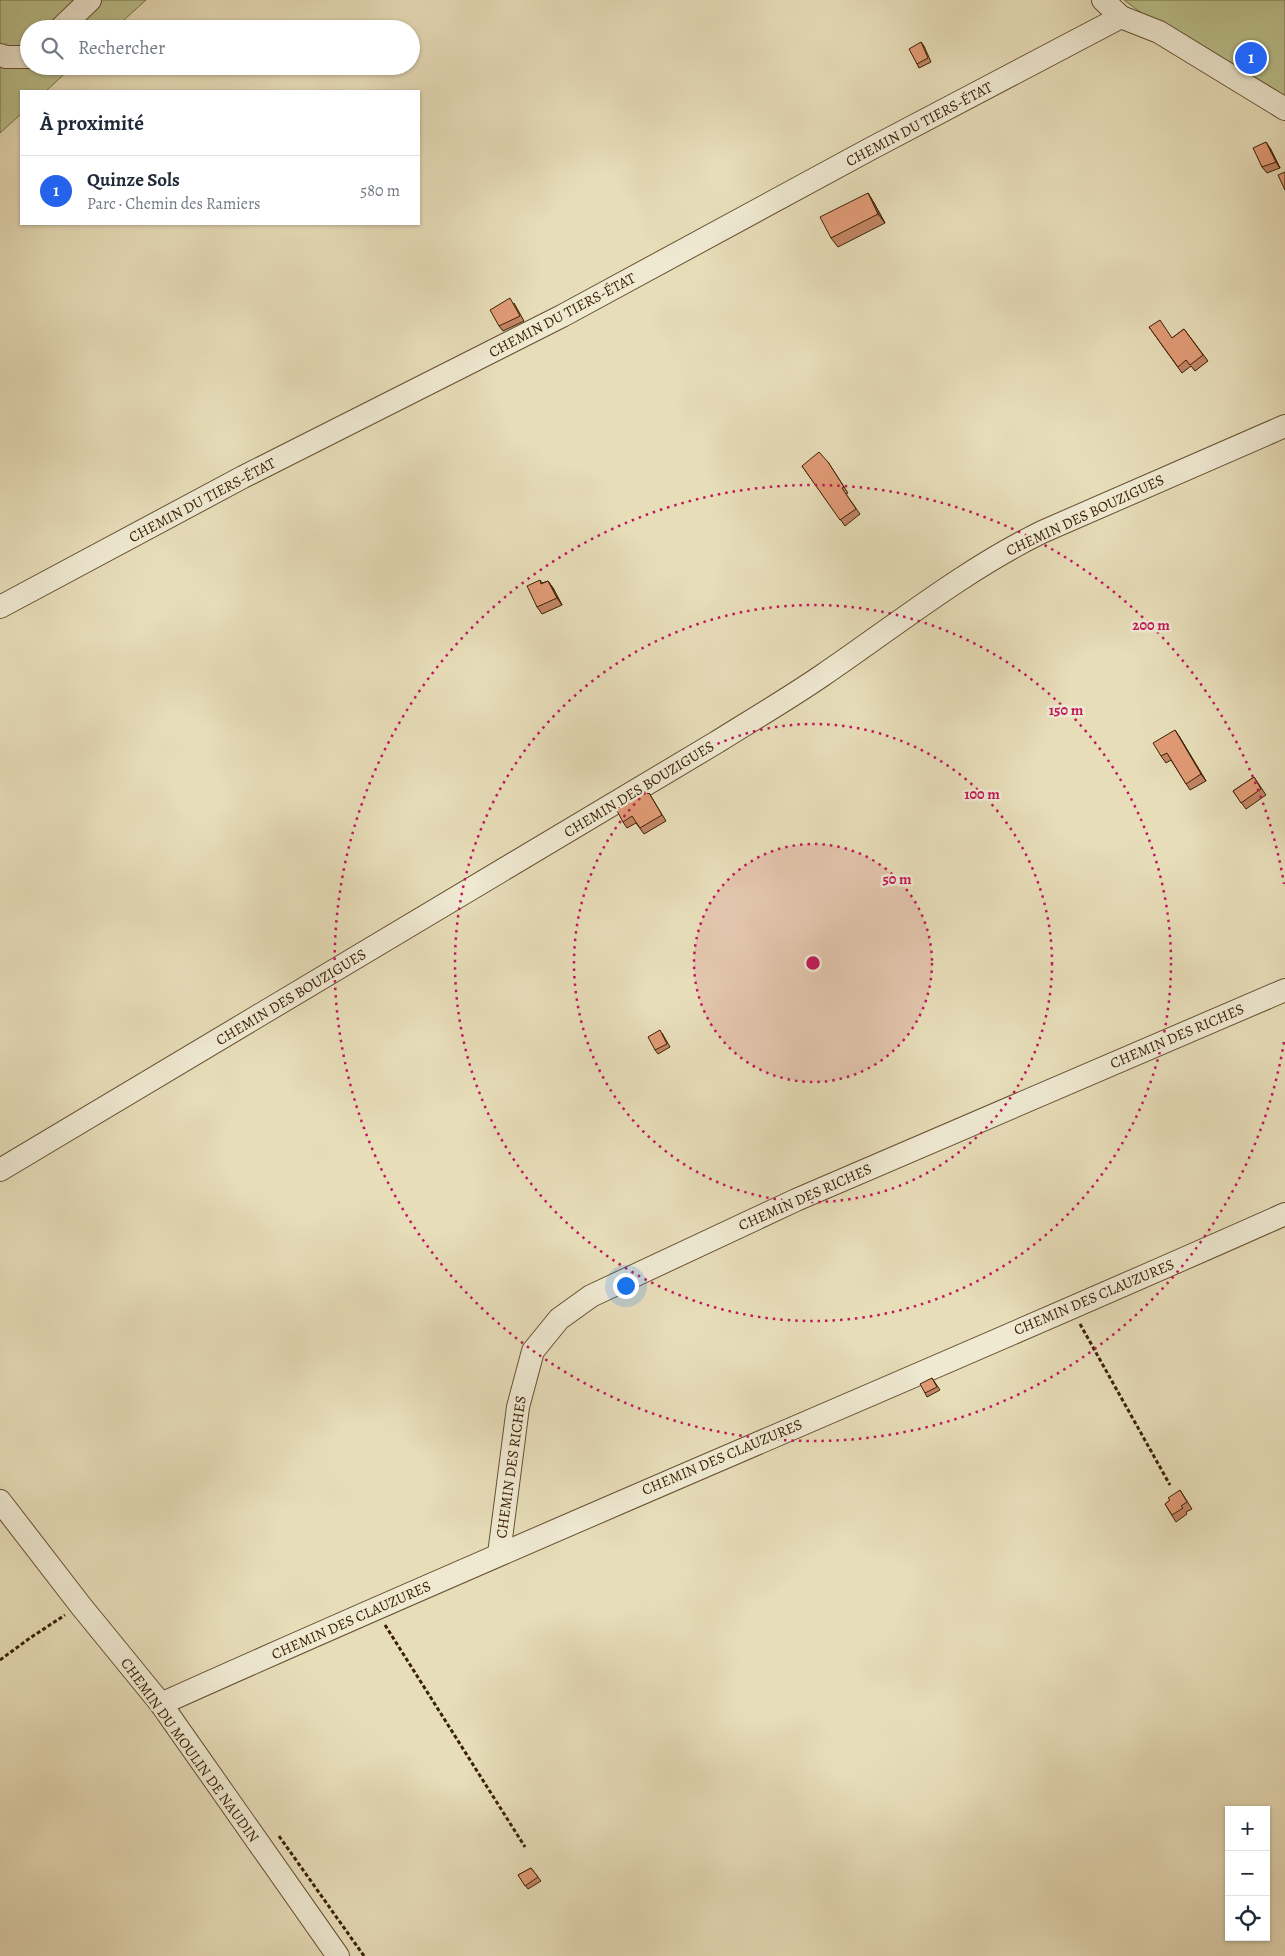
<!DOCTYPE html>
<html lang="fr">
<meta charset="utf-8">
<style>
:root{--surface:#fff;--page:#f2f2f3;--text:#1f2937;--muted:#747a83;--line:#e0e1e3;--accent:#2563eb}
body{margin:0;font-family:Alegreya,serif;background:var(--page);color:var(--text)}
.controls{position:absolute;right:15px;bottom:15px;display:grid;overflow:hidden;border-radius:0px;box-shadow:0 1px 4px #0004}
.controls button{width:45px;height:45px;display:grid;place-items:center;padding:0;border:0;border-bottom:1px solid var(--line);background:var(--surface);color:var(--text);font:25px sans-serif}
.you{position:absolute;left:625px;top:1285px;width:18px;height:18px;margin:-12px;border:4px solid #fff;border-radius:50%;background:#1a73e8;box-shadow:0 0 0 8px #1a73e833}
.badge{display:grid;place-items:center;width:32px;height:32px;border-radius:50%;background:var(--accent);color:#fff;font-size:16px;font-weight:700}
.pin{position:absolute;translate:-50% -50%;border:2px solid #fff;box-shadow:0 1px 5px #0006}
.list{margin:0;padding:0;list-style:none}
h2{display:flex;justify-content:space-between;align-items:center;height:65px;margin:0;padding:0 20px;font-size:21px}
h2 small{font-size:16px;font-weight:400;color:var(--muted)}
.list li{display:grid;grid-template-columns:32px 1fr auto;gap:15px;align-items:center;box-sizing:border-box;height:70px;padding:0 20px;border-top:1px solid var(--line)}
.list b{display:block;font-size:19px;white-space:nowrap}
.list p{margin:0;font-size:16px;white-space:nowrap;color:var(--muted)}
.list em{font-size:16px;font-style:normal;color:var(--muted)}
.icon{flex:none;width:28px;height:28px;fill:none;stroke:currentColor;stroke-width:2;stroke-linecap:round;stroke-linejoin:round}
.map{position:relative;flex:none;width:1285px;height:1956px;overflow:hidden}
.search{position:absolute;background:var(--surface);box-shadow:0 1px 4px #0004;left:20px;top:20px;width:400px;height:55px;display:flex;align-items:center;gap:12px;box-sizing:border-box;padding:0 18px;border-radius:28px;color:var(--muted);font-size:19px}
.panel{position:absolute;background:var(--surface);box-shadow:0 1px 4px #0004;left:20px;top:90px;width:400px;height:135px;border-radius:0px}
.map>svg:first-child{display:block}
</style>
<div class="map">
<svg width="1285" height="1956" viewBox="0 0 1285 1956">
<rect width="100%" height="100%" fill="#e7ddb9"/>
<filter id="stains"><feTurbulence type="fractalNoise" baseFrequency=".004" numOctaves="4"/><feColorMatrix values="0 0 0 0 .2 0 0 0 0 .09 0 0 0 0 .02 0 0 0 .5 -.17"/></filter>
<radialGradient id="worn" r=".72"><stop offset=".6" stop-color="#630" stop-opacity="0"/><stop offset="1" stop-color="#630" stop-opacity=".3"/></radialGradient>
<!-- green -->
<g fill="#bac08c" stroke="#7a7048">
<path d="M0 0H146L114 29H29V66H73L46 91H21V114L0 133Z"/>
<path d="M1124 0H1285V99L1147 17Z"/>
</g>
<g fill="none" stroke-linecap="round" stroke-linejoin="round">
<!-- minor casing -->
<g stroke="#665031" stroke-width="24">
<g id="minor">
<path d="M1103 0 1121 17 1159 32 1285 109"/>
<path d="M60 29 90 0"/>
<path d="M0 55 6 57H29"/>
<path d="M0 607 243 477 562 316 872 148 1121 17"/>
<path d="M0 1170 717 742C752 720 788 699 823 675 895 626 963 571 1042 532L1285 426"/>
<path d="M0 1501 81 1606 161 1704 338 1956"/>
<path d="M499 1554 518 1407 533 1351 559 1319 591 1296 796 1200 1285 990"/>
<path d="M161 1704C534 1536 912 1380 1285 1214"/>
</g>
</g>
<!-- path -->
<g stroke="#3b2104" stroke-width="3" stroke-dasharray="4 2.5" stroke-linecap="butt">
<path d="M1080 1324 1170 1485"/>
<path d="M385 1625 525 1847"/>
<path d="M0 1660 30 1638 65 1615"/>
<path d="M279 1836 364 1956"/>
</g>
<!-- minor -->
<use href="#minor" stroke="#efe9d2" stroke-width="22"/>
</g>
<!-- wall -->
<g fill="#c28565" stroke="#3b2104">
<path d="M921 42 924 46 931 62 919 68 917 64Z"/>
<path d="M1270 148 1280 168 1267 173 1262 167Z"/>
<path d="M868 193 874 203 885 223 838 247 831 238Z"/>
<path d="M514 303 524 321 503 331 499 326Z"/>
<path d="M1149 327 1172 338 1184 329 1208 361 1195 371 1191 366 1182 373Z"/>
<path d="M828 462 848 493 846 494 860 514 845 526 802 466Z"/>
<path d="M540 580 542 583 548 581 553 588 562 605 542 614 537 607Z"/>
<path d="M1179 736 1206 781 1190 790 1171 760 1166 763 1161 756Z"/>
<path d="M1254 777 1266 795 1246 809 1233 791Z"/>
<path d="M649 793 666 821 644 834 636 823 627 828 623 822Z"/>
<path d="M662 1033 670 1047 658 1054 655 1050Z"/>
<path d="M932 1378 940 1390 927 1397 925 1393Z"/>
<path d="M1180 1490 1192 1509 1186 1512 1187 1514 1176 1522 1165 1504 1170 1500Z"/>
<path d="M531 1868 541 1881 528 1889 518 1875Z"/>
</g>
<!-- shaded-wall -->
<g fill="#9e6c53" stroke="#3b2104">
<path d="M1266 142 1270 148 1280 168 1276 162Z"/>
<path d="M868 193 874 203 885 223 878 214Z"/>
<path d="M548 581 553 588 562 605 557 598Z"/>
<path d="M1175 730 1179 736 1206 781 1201 774Z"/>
</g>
<!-- building -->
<g fill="#e19b76" stroke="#3b2104">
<path d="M921 42 928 58 917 64 909 49Z"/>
<path d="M1266 142 1276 162 1262 167 1253 148Z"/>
<path d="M1285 172V190L1278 175Z"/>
<path d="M868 193 878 214 831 238 820 217Z"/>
<path d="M510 298 520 316 499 326 490 310Z"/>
<path d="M1160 320 1172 338 1184 329 1203 355 1190 365 1186 360 1178 367 1149 327Z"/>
<path d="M819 452 828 462 844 487 842 488 856 509 840 520 802 466Z"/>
<path d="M540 580 541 584 548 581 557 598 537 607 527 586Z"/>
<path d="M1175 730 1201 774 1186 784 1167 753 1161 756 1153 743Z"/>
<path d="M1254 777 1261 789 1241 803 1233 791Z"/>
<path d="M646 791 648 794 649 793 662 815 640 828 632 816 623 822 616 809Z"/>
<path d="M660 1030 667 1044 655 1050 648 1037Z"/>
<path d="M932 1378 937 1387 925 1393 920 1384Z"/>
<path d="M1180 1490 1187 1502 1181 1506 1183 1508 1172 1515 1165 1504 1170 1500 1168 1498Z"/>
<path d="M531 1868 538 1877 525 1886 518 1875Z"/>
</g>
<!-- distance rings -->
<circle cx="813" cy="963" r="119" fill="#c2185b" fill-opacity=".12"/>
<g fill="none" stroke="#c2185b" stroke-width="2.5" stroke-dasharray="2.5 5">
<circle cx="813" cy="963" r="119"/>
<circle cx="813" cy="963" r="239"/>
<circle cx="813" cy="963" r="358"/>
<path d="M1284 1042A478 478 0 1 1 1284 884"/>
</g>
<g text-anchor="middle" stroke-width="5" stroke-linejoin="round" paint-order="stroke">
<!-- street labels -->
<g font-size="15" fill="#3b2104" stroke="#efe9d2">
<text transform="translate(919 124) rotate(-28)" y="5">CHEMIN DU TIERS-ÉTAT</text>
<text transform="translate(562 315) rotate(-28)" y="5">CHEMIN DU TIERS-ÉTAT</text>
<text transform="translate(202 500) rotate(-28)" y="5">CHEMIN DU TIERS-ÉTAT</text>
<text transform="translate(1085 515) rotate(-25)" y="5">CHEMIN DES BOUZIGUES</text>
<text transform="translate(639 789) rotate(-31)" y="5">CHEMIN DES BOUZIGUES</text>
<text transform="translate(291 997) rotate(-31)" y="5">CHEMIN DES BOUZIGUES</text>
<text transform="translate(1177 1036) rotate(-23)" y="5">CHEMIN DES RICHES</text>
<text transform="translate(805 1197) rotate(-24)" y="5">CHEMIN DES RICHES</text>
<text transform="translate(1094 1297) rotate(-23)" y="5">CHEMIN DES CLAUZURES</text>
<text transform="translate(722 1457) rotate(-23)" y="5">CHEMIN DES CLAUZURES</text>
<text transform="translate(511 1467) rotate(-82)" y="5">CHEMIN DES RICHES</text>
<text transform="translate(351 1620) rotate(-24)" y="5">CHEMIN DES CLAUZURES</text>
<text transform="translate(190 1750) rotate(54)" y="5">CHEMIN DU MOULIN DE NAUDIN</text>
</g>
</g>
<circle cx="813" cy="963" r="8" fill="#c2185b" stroke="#efe9d2" stroke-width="2.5"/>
<g font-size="15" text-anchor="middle" font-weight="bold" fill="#c2185b" stroke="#efe9d2" stroke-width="5" stroke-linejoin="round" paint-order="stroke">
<text x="1151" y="630">200 m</text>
<text x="1066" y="715">150 m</text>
<text x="982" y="799">100 m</text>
<text x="897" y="884">50 m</text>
</g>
<rect width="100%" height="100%" filter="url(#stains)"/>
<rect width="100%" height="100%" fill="url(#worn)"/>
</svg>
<div class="controls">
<button>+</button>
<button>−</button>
<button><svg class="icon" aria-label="locate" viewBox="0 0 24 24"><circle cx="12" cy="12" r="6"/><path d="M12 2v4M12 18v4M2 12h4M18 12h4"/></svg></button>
</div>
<div class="you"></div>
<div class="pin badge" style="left:1251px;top:58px">1</div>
<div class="search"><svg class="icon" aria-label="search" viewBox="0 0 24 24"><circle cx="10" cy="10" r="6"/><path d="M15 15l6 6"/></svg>Rechercher</div>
<section class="panel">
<h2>À proximité<small></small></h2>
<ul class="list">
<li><span class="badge">1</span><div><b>Quinze Sols</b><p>Parc · Chemin des Ramiers</p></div><em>580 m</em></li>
</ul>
</section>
</div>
